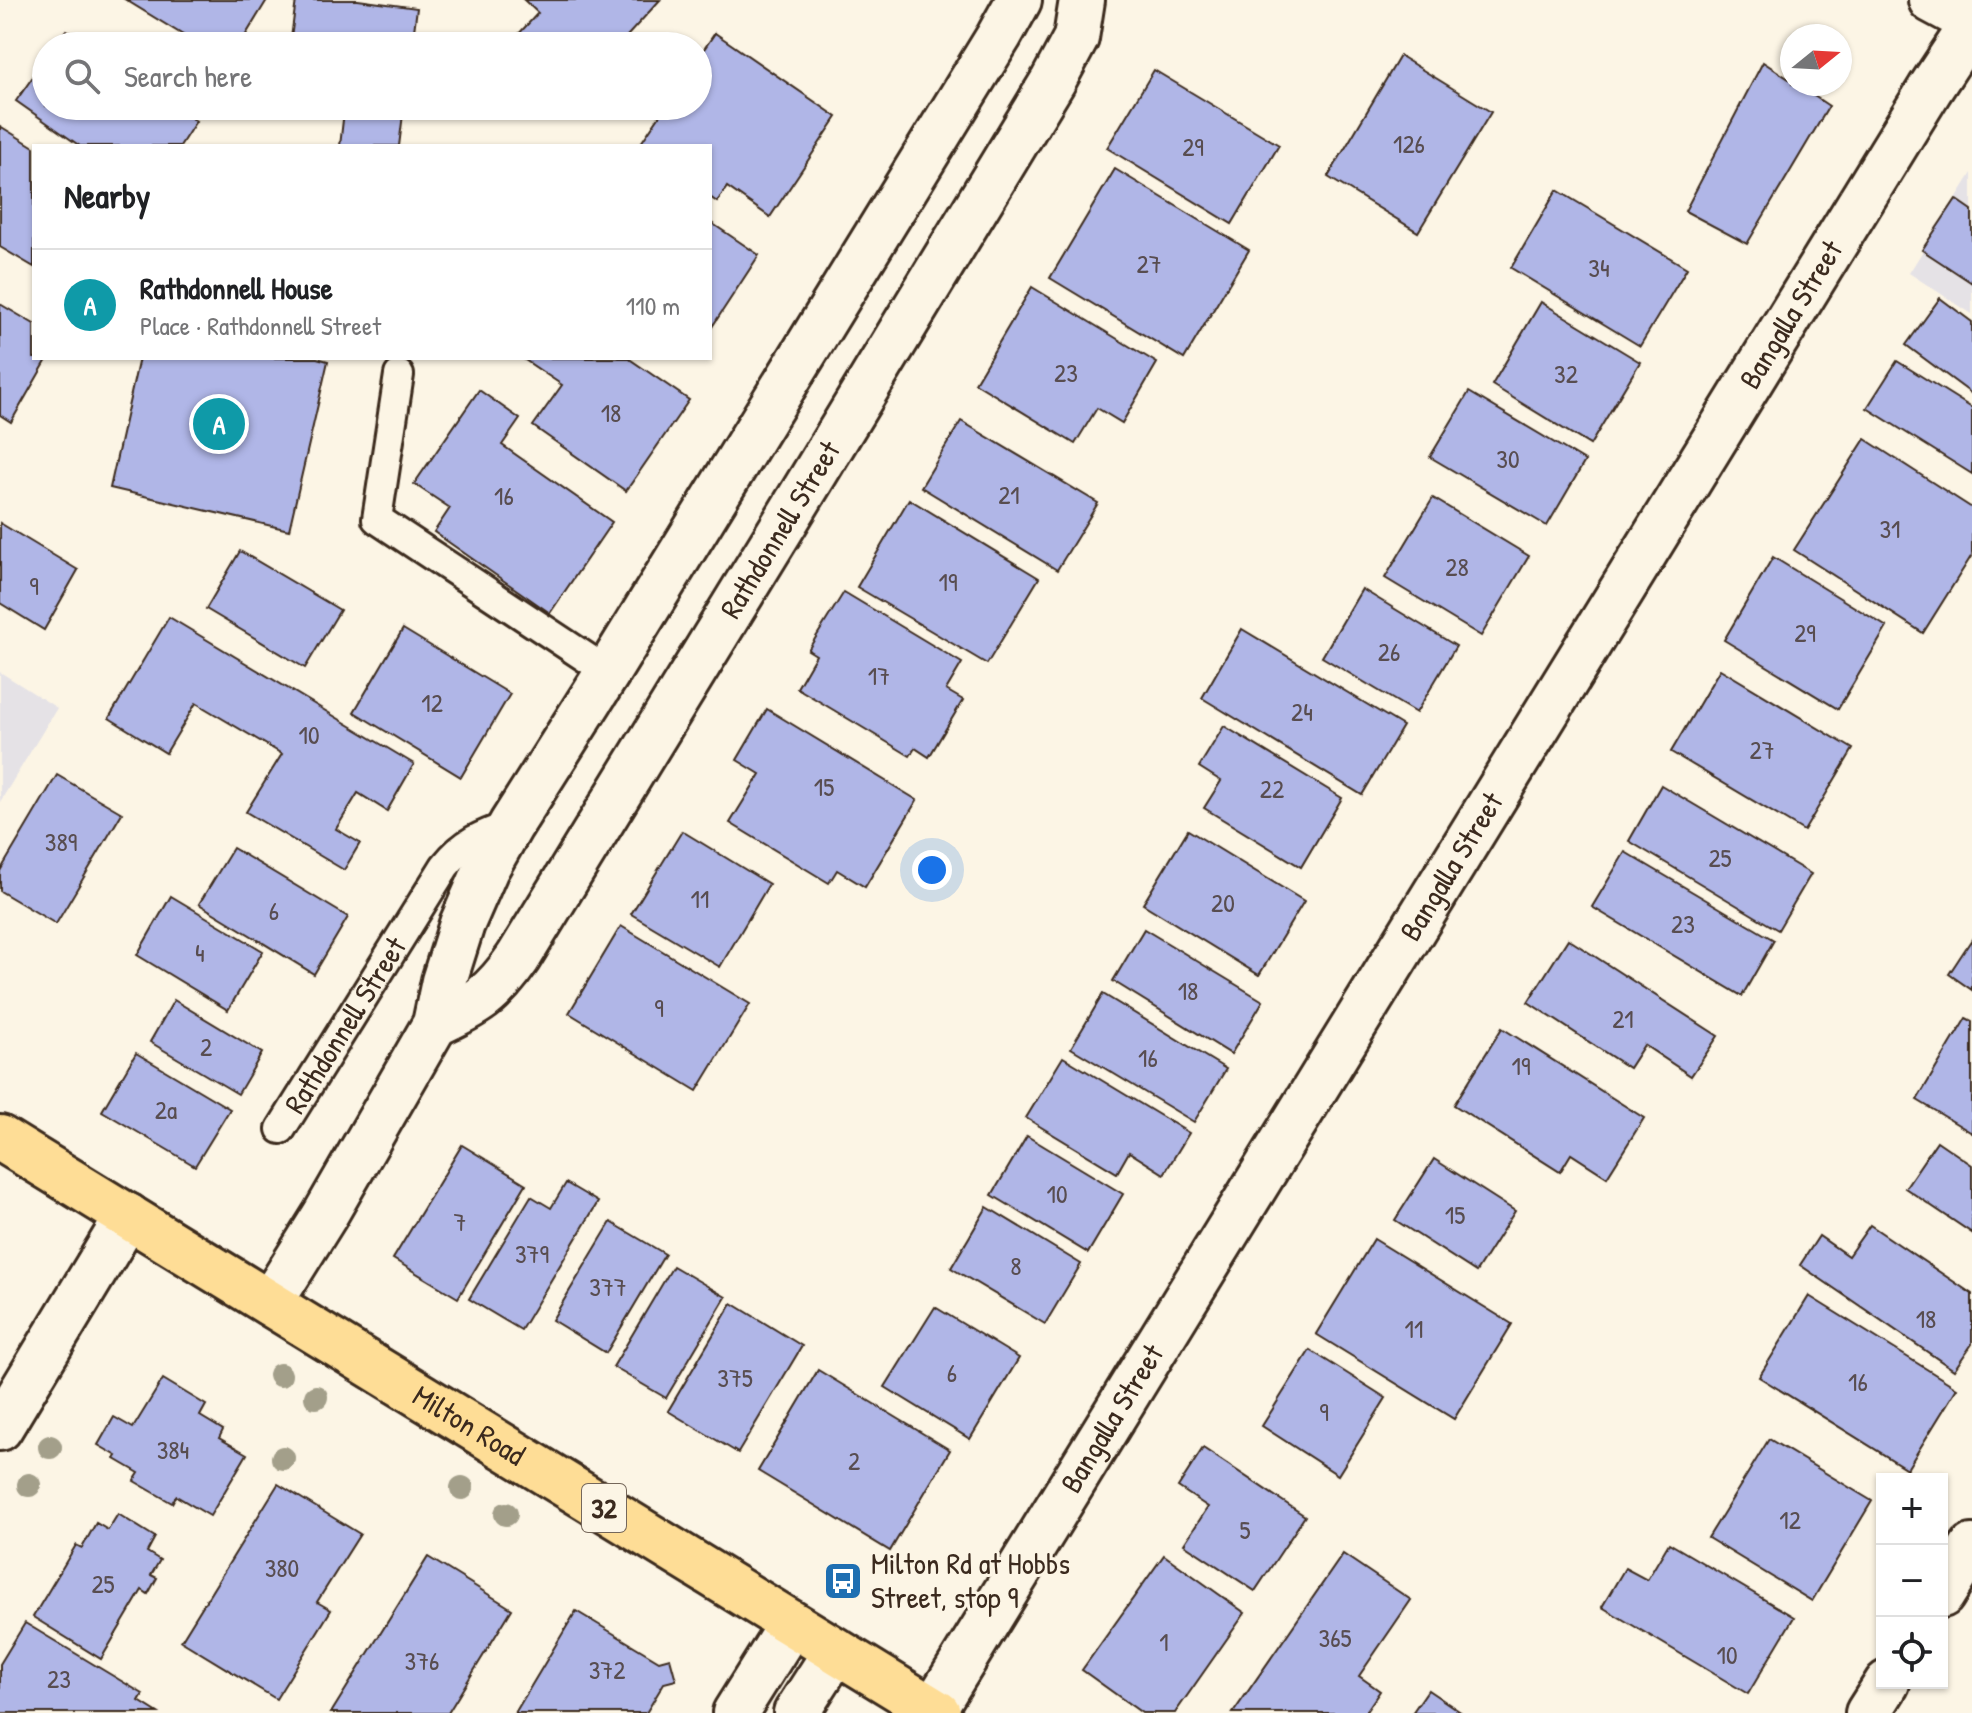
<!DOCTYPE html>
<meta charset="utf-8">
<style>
:root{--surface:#fff;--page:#f6f6f6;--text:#202124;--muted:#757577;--line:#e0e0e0;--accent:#1f6fb2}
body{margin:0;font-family:"Patrick Hand",sans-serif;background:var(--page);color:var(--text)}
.controls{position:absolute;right:24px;bottom:24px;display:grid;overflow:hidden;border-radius:0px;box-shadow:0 2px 6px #0004}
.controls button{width:72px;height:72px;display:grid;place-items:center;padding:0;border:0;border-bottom:2px solid var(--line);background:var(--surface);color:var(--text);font:40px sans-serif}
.compass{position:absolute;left:1780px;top:24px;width:72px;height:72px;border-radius:50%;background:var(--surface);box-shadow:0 2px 6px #0004;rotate:72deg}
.you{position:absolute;left:932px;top:870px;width:28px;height:28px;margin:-20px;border:6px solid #fff;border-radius:50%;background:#1a73e8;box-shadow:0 0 0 12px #1a73e833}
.badge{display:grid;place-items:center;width:52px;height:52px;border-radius:50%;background:var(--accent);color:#fff;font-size:26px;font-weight:700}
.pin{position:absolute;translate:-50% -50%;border:4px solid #fff;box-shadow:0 2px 8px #0006}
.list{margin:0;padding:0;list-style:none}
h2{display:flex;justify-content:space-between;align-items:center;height:104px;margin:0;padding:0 32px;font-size:34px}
h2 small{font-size:26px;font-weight:400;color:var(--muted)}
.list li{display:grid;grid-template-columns:52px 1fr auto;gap:24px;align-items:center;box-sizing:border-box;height:112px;padding:0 32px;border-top:2px solid var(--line)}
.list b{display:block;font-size:30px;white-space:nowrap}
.list p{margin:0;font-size:26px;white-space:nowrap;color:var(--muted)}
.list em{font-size:26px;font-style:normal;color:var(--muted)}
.icon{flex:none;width:44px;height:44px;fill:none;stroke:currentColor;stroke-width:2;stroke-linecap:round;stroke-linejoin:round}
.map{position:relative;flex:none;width:1972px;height:1713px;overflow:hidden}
.search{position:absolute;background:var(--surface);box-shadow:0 2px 6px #0004;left:32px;top:32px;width:680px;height:88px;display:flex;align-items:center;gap:20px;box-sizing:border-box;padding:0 28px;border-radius:44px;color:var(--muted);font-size:30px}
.panel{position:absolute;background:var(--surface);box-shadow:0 2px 6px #0004;left:32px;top:144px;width:680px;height:216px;border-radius:0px}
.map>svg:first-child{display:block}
</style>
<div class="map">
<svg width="1972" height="1713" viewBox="0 0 1972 1713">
<rect width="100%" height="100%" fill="#fcf5e5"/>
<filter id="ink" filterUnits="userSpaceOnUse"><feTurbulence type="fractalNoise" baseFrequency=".0125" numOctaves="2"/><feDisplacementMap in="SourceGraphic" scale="16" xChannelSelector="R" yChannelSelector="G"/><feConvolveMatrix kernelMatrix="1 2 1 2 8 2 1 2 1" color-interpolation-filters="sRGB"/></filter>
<g filter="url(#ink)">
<!-- built -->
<g fill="#e5e2e6">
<path d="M1972 173V314L1909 273Z"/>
<path d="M0 672 57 708 0 802Z"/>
</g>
<!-- building -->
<g fill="#b0b6e7" stroke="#3b2a1e" stroke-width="2">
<path d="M126 0H267L239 46H201Z"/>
<path d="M296 0H358L417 8 412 46H290Z"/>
<path d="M524 0H660L618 46H527L516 37 538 13Z"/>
<path d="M66 30 89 46H54Z"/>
<path d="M715 33 837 117 770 217 727 187 717 202 710 197V146H639L666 106H698V58Z"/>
<path d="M1400 56 1491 112 1418 232 1328 177Z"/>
<path d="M46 58V106H175L196 121 180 146H80L16 101Z"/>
<path d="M1763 62 1792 81V84H1796L1829 106 1747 244 1685 211Z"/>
<path d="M1154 70 1279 145 1232 224 1107 148Z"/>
<path d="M306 106H404L399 146H340L344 111Z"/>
<path d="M0 126 34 147V267L0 247Z"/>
<path d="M1115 169 1249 250 1184 359 1050 278Z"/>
<path d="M1557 190 1687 268 1640 346 1511 268Z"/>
<path d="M1956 199 1972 210V283L1922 250Z"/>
<path d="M710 222 759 255 710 330Z"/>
<path d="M1032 287 1157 363 1122 423 1097 408 1075 444 975 383Z"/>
<path d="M1940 298 1972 322V394L1906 345Z"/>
<path d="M1541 302 1640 362 1590 445 1492 385Z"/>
<path d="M0 304 34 324V358H48L11 422 0 415Z"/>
<path d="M139 358H317L328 361 289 530 110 488Z"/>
<path d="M522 358H628L689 400 626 491 533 426 562 385Z"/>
<path d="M1897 361 1972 408V474L1867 408Z"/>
<path d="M479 390 520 419 502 445 612 522 550 613 434 532 450 508 414 484Z"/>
<path d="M1469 392 1585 461 1547 526 1430 457Z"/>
<path d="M961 421 1098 503 1057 570 921 487Z"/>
<path d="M1865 439 1972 508V555L1923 633 1794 550Z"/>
<path d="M1433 498 1529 556 1481 636 1385 578Z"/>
<path d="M909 499 1039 578 987 664 857 587Z"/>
<path d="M0 523 78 570 44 630 0 603Z"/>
<path d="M240 551 340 610 305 668 206 609Z"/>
<path d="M1773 557 1887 627 1838 709 1724 640Z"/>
<path d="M1362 589 1456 646 1416 713 1322 657Z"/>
<path d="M844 592 962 663 946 690 963 700 929 757 915 748 910 756 797 688 816 655 808 650Z"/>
<path d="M169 617 414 764 387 811 358 793 336 829 360 843 344 870 246 812 282 754 196 703 166 753 109 718Z"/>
<path d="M403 629 510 694 461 777 354 712Z"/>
<path d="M1242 629 1403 726 1362 795 1202 698Z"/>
<path d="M1720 669 1853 749 1804 831 1671 752Z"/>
<path d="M767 709 917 800 865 887 837 870 829 883 730 823 760 774 737 760Z"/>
<path d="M1224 726 1342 798 1301 867 1204 808 1221 781 1199 767Z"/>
<path d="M57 775 122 813 56 924 0 891V871Z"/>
<path d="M1661 785 1811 874 1778 930 1629 841Z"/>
<path d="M1188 830 1304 901 1259 975 1143 904Z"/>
<path d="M682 831 769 884 720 967 631 914Z"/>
<path d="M233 848 348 917 314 974 199 904Z"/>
<path d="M1625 852 1774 940 1742 996 1592 907Z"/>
<path d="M171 896 263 951 228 1010 137 955Z"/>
<path d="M621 926 750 1004 697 1091 569 1013Z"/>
<path d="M1144 929 1263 1001 1231 1054 1113 981Z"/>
<path d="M1568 939 1718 1036 1691 1076 1644 1045 1629 1068 1528 1002Z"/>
<path d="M1972 939V990L1949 974Z"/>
<path d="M1103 994 1226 1069 1194 1122 1071 1048Z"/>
<path d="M174 1000 262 1053 238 1094 150 1042Z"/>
<path d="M1966 1018 1972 1021V1133L1917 1100Z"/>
<path d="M1502 1028 1644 1118 1607 1177 1571 1154 1560 1172 1454 1105Z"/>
<path d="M136 1053 230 1109 195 1166 102 1111Z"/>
<path d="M1063 1057 1189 1133 1164 1174 1129 1152 1117 1173 1026 1118Z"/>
<path d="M1027 1136 1123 1194 1088 1253 992 1195Z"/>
<path d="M1937 1141 1972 1165V1233L1905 1188Z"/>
<path d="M462 1145 526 1184 458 1298 393 1259Z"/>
<path d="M1434 1159 1515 1211 1476 1272 1395 1220Z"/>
<path d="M566 1183 598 1202 521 1330 469 1299 531 1196 551 1208Z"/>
<path d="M987 1207 1081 1264 1045 1324 951 1268Z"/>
<path d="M611 1222 665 1254 606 1353 552 1320Z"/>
<path d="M1870 1225 1972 1294V1344L1954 1370 1800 1265 1819 1236 1848 1256Z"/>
<path d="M1374 1239 1512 1324 1454 1419 1316 1334Z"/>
<path d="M673 1266 726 1297 666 1398 613 1367Z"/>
<path d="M1809 1296 1957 1388 1907 1469 1759 1377Z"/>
<path d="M732 1303 802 1346 738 1453 668 1411Z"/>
<path d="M935 1307 1019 1358 970 1439 885 1387Z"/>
<path d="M1310 1350 1386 1398 1338 1475 1262 1426Z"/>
<path d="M818 1370 950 1450 890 1551 758 1471Z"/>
<path d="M163 1379 206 1405 200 1416 223 1430 219 1438 247 1454 210 1516 176 1496 172 1503 134 1481 139 1473 115 1459 117 1456 98 1445 114 1417 133 1428Z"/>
<path d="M1769 1439 1872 1501 1812 1601 1708 1538Z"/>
<path d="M1203 1448 1305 1516 1255 1591 1184 1544 1208 1507 1178 1487Z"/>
<path d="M278 1484 360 1534 317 1602 331 1610 276 1699 181 1641Z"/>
<path d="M118 1514 155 1537 147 1552 160 1560 151 1575 157 1578 148 1594 142 1590 101 1659 33 1617 76 1545 82 1548 96 1523 108 1530Z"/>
<path d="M1669 1543 1794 1617 1748 1694 1602 1607 1625 1568 1647 1580Z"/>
<path d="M1343 1554 1411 1600 1359 1676 1380 1691 1365 1713H1233Z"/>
<path d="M1164 1555 1245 1613 1175 1713H1142L1082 1670Z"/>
<path d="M428 1557 512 1609 448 1713H331Z"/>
<path d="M576 1611 659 1661 670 1658 676 1680 664 1683 646 1713H515Z"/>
<path d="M25 1623 143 1694 139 1701 158 1713H0V1664Z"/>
<path d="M1428 1690 1462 1713H1412Z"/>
</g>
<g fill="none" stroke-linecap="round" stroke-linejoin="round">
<!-- service casing -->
<g stroke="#3b2a1e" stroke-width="34">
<g id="service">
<path d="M399 375 377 519 608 672"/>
<path id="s1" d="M281 1129 445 866C464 842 482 835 511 825"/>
</g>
</g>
<!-- minor casing -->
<g stroke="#3b2a1e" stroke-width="50">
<g id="minor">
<path id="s2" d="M435 1024C476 1005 492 996 518 958L781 529 1053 81 1076 38 1082 0"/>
<path d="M270 1303 325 1215 435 1024 444 981 462 924 486 869 511 825 608 672 999 36 1019 0"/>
<path d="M0 1428 128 1216"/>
<path d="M1942 1595 1972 1547"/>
<path id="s3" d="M933 1710 1930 89 1972 25"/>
<path d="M735 1713 791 1624"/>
<path d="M796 1713 836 1651"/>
<path d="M1868 1713 1887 1683"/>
</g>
</g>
<!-- tertiary casing -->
<g stroke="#3b2a1e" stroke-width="50">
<path id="tertiary" d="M1931 0 1972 22"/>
</g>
<!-- primary casing -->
<g stroke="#3b2a1e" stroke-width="50">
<g id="primary">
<path id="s4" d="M0 1138 938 1713"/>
</g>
</g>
<!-- service -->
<use href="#service" stroke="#fcf5e5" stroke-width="28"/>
<!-- minor -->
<use href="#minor" stroke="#fcf5e5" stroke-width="44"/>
<!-- tertiary -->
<use href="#tertiary" stroke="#fcf5e5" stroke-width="44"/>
<!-- primary -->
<use href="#primary" stroke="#fedd96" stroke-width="44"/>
</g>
<!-- trees -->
<g fill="#a39f8a">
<circle cx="280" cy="1375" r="12"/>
<circle cx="316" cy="1397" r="12"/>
<circle cx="50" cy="1447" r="12"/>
<circle cx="283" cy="1458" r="12"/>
<circle cx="29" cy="1485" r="12"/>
<circle cx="462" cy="1488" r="12"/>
<circle cx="506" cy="1514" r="12"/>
</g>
</g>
<!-- icons -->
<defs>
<g id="bus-square" transform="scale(2)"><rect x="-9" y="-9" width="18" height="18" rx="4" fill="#1f6fb2" stroke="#fcf5e5"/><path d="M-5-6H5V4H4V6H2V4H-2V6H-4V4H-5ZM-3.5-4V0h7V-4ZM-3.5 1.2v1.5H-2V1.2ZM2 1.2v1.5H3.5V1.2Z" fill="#fff"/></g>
</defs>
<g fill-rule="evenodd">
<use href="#bus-square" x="843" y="1581"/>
</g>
<g text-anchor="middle" stroke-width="6" stroke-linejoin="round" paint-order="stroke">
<!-- number labels -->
<g font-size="26" fill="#584d50">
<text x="1409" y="153">126</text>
<text x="1193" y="156">29</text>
<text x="1149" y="273">27</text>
<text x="1599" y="277">34</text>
<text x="1066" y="382">23</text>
<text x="1566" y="383">32</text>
<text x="611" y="422">18</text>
<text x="1508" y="468">30</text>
<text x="1009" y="504">21</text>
<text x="504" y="505">16</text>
<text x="1890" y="538">31</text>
<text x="1457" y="576">28</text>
<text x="948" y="591">19</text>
<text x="34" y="595">9</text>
<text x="1805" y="642">29</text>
<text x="1389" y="661">26</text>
<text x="879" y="685">17</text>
<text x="432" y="712">12</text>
<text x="1302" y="721">24</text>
<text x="309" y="744">10</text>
<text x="1762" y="759">27</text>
<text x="824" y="796">15</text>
<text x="1272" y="798">22</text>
<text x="61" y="851">389</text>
<text x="1720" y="867">25</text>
<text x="700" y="908">11</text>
<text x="1223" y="912">20</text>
<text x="274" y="920">6</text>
<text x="1683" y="933">23</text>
<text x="200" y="962">4</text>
<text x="1188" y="1000">18</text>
<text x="659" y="1017">9</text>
<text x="1623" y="1028">21</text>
<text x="206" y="1056">2</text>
<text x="1148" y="1067">16</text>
<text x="1521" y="1075">19</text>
<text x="166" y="1119">2a</text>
<text x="1057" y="1203">10</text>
<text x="1455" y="1224">15</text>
<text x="460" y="1231">7</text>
<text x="532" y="1263">379</text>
<text x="1016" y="1275">8</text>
<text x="608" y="1296">377</text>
<text x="1926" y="1328">18</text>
<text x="1414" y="1338">11</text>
<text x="952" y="1382">6</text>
<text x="735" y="1387">375</text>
<text x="1858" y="1391">16</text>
<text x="1324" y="1421">9</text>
<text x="173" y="1459">384</text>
<text x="854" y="1470">2</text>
<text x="1790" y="1529">12</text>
<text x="1245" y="1539">5</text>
<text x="282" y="1577">380</text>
<text x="103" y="1593">25</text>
<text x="1335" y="1647">365</text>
<text x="1164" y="1651">1</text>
<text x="1727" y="1664">10</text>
<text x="422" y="1670">376</text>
<text x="607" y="1679">372</text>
<text x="59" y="1688">23</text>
</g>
<!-- shield labels -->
<rect fill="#fcf5e5" stroke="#75675a" stroke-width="2" x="582" y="1484" width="44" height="48" rx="6"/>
<g font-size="28" font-weight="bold" fill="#3b2a1e">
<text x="604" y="1518">32</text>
</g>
<!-- street labels -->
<g font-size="30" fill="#3b2a1e" stroke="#fcf5e5">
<text dy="10" stroke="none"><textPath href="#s3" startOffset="1638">Bangalla Street</textPath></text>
<text dy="10" stroke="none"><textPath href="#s2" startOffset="610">Rathdonnell Street</textPath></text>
<text dy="10" stroke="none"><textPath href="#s3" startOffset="990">Bangalla Street</textPath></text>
<text dy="10" stroke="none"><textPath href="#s1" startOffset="122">Rathdonnell Street</textPath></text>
<text dy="10" stroke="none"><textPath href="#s3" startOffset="342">Bangalla Street</textPath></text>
<text dy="10" stroke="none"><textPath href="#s4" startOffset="550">Milton Road</textPath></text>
</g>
<!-- poi labels -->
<g font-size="30" fill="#3b2a1e" stroke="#fcf5e5" text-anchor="start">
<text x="871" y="1574">Milton Rd at Hobbs<tspan x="871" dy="34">Street, stop 9</tspan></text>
</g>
</g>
</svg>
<div class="controls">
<button>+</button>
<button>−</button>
<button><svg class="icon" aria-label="locate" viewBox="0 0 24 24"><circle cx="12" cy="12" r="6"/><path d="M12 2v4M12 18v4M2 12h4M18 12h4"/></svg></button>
</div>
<svg class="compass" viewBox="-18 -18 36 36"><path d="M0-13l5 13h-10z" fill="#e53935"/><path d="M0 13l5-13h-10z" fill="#757577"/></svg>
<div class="you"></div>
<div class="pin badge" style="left:219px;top:424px;background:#0f9aa8">A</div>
<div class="search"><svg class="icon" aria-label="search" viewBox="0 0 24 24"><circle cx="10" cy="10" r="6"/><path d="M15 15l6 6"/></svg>Search here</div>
<section class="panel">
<h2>Nearby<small></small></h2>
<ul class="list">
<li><span class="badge" style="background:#0f9aa8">A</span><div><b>Rathdonnell House</b><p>Place · Rathdonnell Street</p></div><em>110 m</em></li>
</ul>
</section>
</div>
